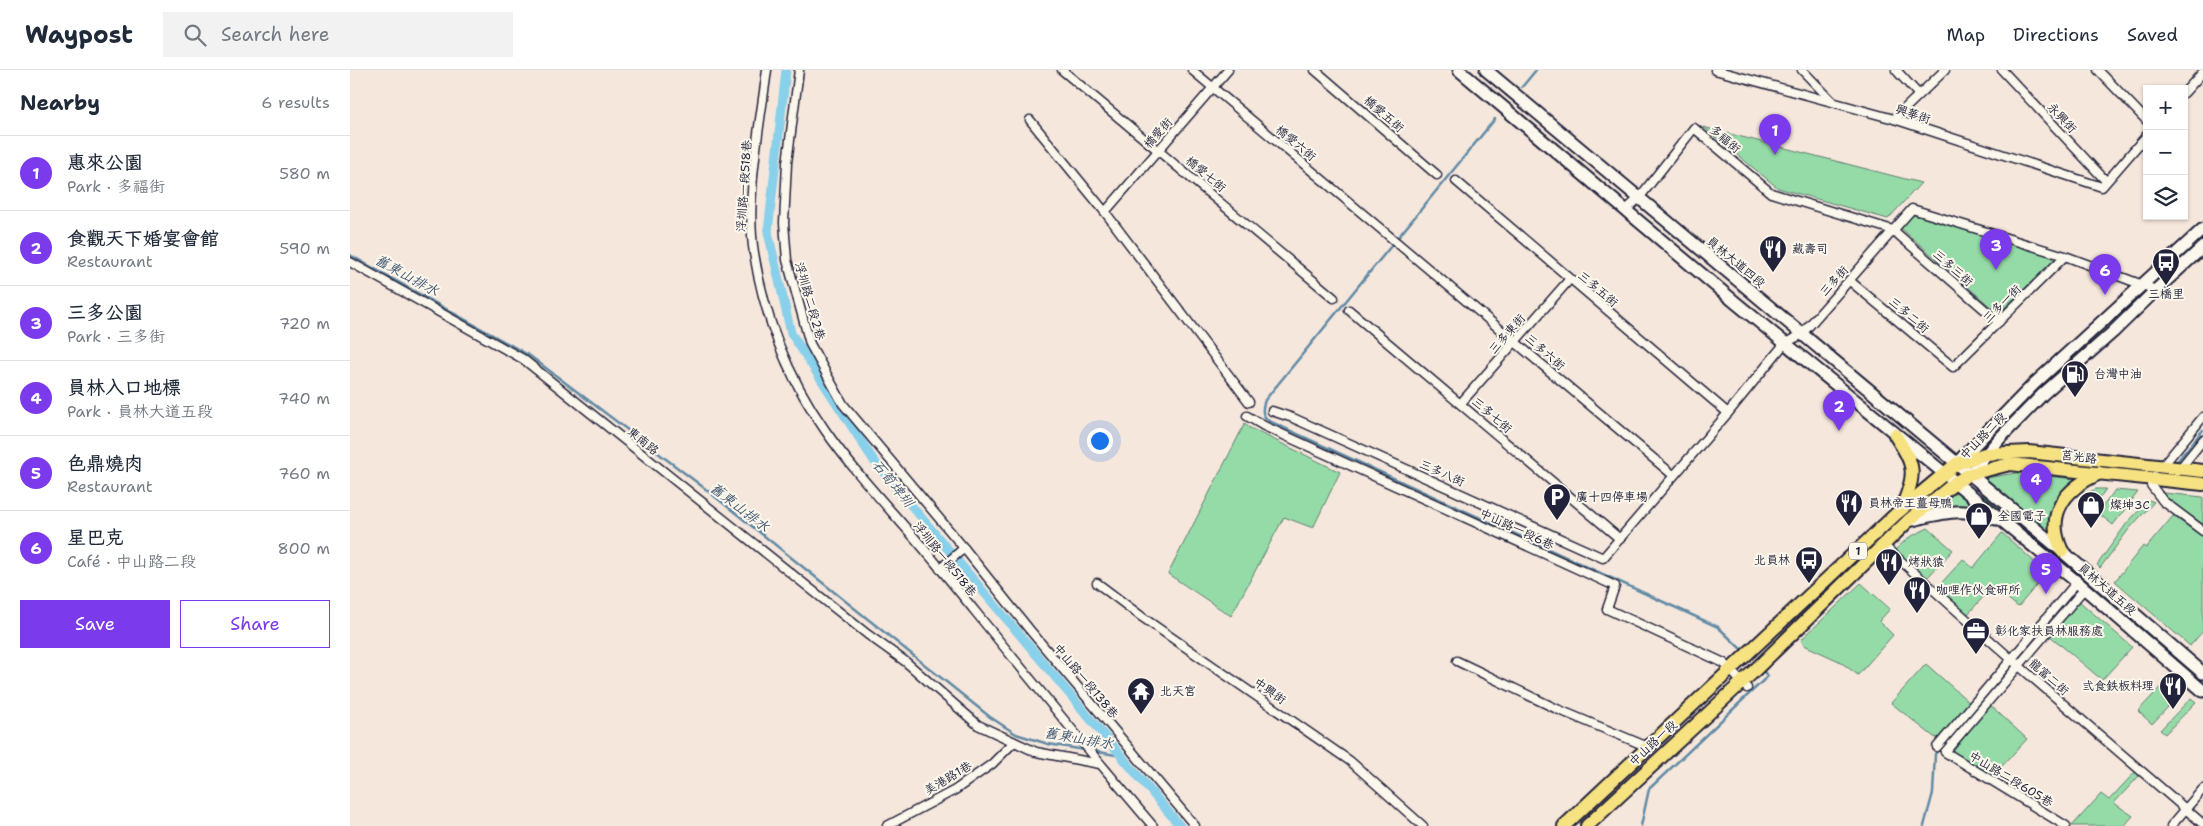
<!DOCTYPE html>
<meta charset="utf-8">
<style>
:root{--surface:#fff;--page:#f2f2f3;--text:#1f2937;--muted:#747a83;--line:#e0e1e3;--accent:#7c3aed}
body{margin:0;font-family:"Shantell Sans","LXGW WenKai TC",sans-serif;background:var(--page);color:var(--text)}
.controls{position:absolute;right:15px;top:15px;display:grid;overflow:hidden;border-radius:0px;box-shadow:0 1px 4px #0004}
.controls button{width:45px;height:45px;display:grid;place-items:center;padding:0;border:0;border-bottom:1px solid var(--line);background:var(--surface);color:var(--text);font:25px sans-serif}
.you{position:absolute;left:749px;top:370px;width:18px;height:18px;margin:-12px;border:4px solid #fff;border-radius:50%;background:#1a73e8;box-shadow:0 0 0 8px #1a73e833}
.badge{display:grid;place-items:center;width:32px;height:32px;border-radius:50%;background:var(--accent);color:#fff;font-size:16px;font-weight:700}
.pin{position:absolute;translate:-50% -41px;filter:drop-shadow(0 1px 2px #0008)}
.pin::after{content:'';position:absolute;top:26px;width:18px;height:15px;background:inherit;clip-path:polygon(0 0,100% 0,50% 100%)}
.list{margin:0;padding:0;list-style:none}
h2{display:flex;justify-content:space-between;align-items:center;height:65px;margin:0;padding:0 20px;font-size:21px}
h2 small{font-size:16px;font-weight:400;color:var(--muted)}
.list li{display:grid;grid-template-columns:32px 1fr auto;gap:15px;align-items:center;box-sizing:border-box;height:75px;padding:0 20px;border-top:1px solid var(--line)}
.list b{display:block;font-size:19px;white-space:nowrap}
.list p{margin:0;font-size:16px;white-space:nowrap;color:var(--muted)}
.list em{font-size:16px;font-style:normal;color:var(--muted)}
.actions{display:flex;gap:10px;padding:15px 20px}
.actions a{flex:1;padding:11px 0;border:1px solid var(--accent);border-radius:0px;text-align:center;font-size:18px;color:var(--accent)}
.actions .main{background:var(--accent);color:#fff}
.icon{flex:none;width:28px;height:28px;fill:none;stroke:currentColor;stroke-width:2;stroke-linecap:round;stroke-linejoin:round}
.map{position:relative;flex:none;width:1853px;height:756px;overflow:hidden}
header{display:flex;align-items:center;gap:30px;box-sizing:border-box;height:70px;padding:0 25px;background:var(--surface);border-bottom:1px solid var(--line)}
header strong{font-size:24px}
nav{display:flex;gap:28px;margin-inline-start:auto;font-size:18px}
.search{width:350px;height:45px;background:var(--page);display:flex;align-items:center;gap:12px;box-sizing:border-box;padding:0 18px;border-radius:0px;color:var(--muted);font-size:19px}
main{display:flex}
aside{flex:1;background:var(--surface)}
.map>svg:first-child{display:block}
</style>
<header>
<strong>Waypost</strong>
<div class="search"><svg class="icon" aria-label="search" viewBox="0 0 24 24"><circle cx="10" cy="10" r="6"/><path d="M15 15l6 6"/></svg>Search here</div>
<nav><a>Map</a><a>Directions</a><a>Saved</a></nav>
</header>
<main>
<aside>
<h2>Nearby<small>6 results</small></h2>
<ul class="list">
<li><span class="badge">1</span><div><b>惠來公園</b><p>Park · 多福街</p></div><em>580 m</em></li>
<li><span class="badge">2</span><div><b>食觀天下婚宴會館</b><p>Restaurant</p></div><em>590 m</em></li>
<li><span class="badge">3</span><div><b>三多公園</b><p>Park · 三多街</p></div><em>720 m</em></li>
<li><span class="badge">4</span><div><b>員林入口地標</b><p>Park · 員林大道五段</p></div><em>740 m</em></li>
<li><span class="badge">5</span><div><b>色鼎燒肉</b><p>Restaurant</p></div><em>760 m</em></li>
<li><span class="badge">6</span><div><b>星巴克</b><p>Café · 中山路二段</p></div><em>800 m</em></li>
</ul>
<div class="actions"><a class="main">Save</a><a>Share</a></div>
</aside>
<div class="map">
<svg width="1853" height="756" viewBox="0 0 1853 756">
<rect width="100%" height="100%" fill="#f6e7dc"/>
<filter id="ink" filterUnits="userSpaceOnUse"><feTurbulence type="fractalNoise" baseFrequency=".02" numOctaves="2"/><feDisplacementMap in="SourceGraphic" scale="10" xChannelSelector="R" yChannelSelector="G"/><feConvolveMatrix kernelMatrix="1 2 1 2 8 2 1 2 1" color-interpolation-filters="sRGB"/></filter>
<g filter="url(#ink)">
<!-- green -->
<g fill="#95dba7" stroke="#5c7e71">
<path d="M1353 57 1571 113 1538 149 1428 118Z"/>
<path d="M1561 144 1696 184 1703 188 1704 191 1653 239H1643L1552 159 1550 156Z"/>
<path d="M895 353 898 357 990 402 963 458 934 447 881 546 818 504Z"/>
<path d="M1666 403 1726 409 1702 466 1636 410V408Z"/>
<path d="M1746 419H1756L1742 438 1729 427Z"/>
<path d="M1765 420 1788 422 1763 455 1748 443Z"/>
<path d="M1607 421 1627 436 1626 438 1587 439Z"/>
<path d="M1814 423 1853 427V454L1809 424Z"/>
<path d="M1632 424 1695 472 1853 609V614L1631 425Z"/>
<path d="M1799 430 1804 432 1779 459 1750 498 1747 495 1777 453Z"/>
<path d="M1823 446 1853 467V561L1840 576 1765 511 1793 476 1796 478Z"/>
<path d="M1578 458 1603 480 1576 509 1548 484 1546 479 1558 468Z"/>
<path d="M1652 463 1697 503 1668 537 1643 516 1618 544 1587 518 1613 489 1623 498Z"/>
<path d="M1511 513 1540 539 1529 551 1543 565 1508 605 1489 591 1454 575 1451 570Z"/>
<path d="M1729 531 1782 577 1752 610 1699 565Z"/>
<path d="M1576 594 1620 633 1588 668 1584 667 1541 633Z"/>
<path d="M1819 608 1833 621 1802 654 1788 641Z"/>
<path d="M1841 628 1846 632 1815 664 1810 660Z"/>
<path d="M1639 634 1677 669 1641 708 1603 682V675Z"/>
<path d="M1785 702 1789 706 1764 733 1783 746 1774 756H1722L1751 724 1759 730Z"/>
</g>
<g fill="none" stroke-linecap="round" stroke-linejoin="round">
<!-- stream -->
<g stroke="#608aa5" stroke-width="2.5">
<path d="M1172 17 1186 0"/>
<path d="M1145 49 915 330C912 339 911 345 919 351L1368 557 1393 581"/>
<path d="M0 185 180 286 353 417 640 647 666 664 698 674 735 680"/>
<path d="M1825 394 1853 360"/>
<path d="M1645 614 1719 528"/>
<path d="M743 681 771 686"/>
<path d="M1291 756 1299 719 1418 606 1411 599"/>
<path d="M1574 756 1583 723 1585 684 1589 679"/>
</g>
<!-- canal -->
<path stroke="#89d0eb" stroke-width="9" d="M436 0 418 162 441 263 524 391 830 756"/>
<!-- street casing -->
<g stroke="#22223b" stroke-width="11">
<g id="street">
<path d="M417 0C410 54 395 129 404 183 414 246 438 307 475 360 508 408 552 451 589 497 660 584 730 671 803 756"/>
<path d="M449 0 437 93 434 153 437 190 460 274 493 334 614 478 679 559 845 756"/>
<path d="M712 0 984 228"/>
<path d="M842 0 1323 405"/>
<path d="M965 0 1087 105"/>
<path d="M1365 0 1544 49 1752 117 1797 65"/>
<path d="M1452 0 1482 31"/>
<path d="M1546 0 1569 25"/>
<path d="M1652 0 1756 111"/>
<path d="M1748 0 1797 51"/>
<path d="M1834 23 1853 2"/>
<path d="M1544 49 1595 0"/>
<path d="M680 50 755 142 899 332"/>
<path d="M1106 111 1378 343"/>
<path d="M1276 140 1289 128 1344 58 1421 123 1543 160 1649 252"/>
<path d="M755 142 878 0"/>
<path d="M0 192 173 289 517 564 556 592 628 655 686 682 750 694"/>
<path d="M1500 211 1603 297 1715 186"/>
<path d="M999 240 1270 469"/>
<path d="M1111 333 1219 210"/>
<path d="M922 341 943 348 1253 488 1378 343 1435 273 1451 265 1562 139 1715 186 1806 220"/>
<path d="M897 346 914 356 1265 516 1257 539 1374 593 1397 618"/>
<path d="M1811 398 1853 347"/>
<path d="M1828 401 1853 370"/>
<path d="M1804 406 1801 415 1813 431 1853 461"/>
<path d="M1533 475 1669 596 1853 754"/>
<path d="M590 499 614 478"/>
<path d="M747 513 792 547 1000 691 1073 756"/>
<path d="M1107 591 1207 639 1298 677"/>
<path d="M1587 677 1727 512"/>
<path d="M537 756 605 720 642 694 664 672"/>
<path d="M1716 756 1595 682 1735 518"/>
<path d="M1821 756 1853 719"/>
</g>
</g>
<!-- secondary casing -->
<g stroke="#22223b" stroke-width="15">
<g id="secondary">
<path d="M1109 0 1386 233 1727 512 1853 621"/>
<path d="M1136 0 1712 481 1853 603"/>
<path d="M1606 394 1684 314 1853 159"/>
<path d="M1620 404 1650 368 1693 324 1763 262 1806 220 1853 177"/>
<path d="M1558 451C1591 443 1613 436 1646 449"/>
</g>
</g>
<!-- primary casing -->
<g stroke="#22223b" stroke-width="16">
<g id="primary">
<path d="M1545 365C1566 397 1566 402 1552 438"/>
<path d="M1712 481C1694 443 1716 418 1750 403"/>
<path d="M1214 756 1546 444 1606 394 1635 384 1679 382 1853 401"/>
<path d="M1237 756 1403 602 1558 451 1606 412 1620 404 1660 394 1853 414"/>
</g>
</g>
<!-- street -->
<use href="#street" stroke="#fbf7ec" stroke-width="8"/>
<!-- secondary -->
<use href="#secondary" stroke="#fbf7ec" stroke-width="11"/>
<!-- primary -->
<use href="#primary" stroke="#f7e281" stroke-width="12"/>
</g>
</g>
<!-- icons -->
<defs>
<g id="restaurant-pin" transform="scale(1.4375)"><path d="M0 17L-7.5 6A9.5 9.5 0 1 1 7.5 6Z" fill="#22223b" stroke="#fbf7ec"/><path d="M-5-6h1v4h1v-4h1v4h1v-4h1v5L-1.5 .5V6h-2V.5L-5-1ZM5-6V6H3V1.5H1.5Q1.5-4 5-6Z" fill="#fff"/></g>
<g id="bus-pin" transform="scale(1.4375)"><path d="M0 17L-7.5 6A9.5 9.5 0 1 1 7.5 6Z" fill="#22223b" stroke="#fbf7ec"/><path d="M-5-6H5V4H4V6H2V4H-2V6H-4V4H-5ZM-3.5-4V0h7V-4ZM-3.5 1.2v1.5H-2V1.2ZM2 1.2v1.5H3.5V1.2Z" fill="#fff"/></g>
<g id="fuel-pin" transform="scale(1.4375)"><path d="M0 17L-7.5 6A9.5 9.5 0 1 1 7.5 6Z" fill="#22223b" stroke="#fbf7ec"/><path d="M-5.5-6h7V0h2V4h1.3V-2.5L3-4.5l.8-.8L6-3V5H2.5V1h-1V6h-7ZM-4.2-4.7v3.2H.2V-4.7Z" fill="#fff"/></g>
<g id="parking-pin" transform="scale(1.4375)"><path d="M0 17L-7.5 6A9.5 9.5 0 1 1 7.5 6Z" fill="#22223b" stroke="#fbf7ec"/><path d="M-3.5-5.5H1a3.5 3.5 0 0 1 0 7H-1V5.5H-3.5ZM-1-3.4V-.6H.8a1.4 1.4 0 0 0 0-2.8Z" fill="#fff"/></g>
<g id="shop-pin" transform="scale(1.4375)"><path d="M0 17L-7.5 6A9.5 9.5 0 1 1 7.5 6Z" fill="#22223b" stroke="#fbf7ec"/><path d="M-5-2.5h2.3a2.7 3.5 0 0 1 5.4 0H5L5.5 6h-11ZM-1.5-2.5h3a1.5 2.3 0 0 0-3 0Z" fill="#fff"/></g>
<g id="office-pin" transform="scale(1.4375)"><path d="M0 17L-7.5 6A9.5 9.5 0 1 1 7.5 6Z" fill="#22223b" stroke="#fbf7ec"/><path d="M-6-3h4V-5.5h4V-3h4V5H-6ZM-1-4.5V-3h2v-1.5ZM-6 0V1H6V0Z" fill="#fff"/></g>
<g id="temple-pin" transform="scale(1.4375)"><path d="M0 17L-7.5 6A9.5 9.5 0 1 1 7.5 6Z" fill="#22223b" stroke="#fbf7ec"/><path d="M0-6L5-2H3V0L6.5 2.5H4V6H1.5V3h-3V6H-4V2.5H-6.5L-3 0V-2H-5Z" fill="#fff"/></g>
</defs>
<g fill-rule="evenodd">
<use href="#restaurant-pin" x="1423" y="179"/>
<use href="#bus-pin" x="1816" y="192"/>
<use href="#fuel-pin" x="1725" y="304"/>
<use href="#parking-pin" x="1207" y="427"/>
<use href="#restaurant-pin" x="1499" y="433"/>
<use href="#shop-pin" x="1741" y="435"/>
<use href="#shop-pin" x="1629" y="446"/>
<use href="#bus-pin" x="1459" y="490"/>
<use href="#restaurant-pin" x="1539" y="492"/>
<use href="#restaurant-pin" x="1567" y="520"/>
<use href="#office-pin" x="1626" y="561"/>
<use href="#restaurant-pin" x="1823" y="616"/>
<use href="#temple-pin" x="791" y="621"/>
</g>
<g text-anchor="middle" stroke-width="4" stroke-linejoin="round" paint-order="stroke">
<!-- shield labels -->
<rect fill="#fbf7ec" stroke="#636270" stroke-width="1" x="1499" y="472.5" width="18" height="17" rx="4"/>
<g font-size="11" font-weight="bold" fill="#22223b">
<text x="1508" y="485">1</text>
</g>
<!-- street labels -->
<g font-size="12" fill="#22223b" stroke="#fbf7ec">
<text transform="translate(1034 44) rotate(41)" y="4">橋愛五街</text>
<text transform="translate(1563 44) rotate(18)" y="4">興華街</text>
<text transform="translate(1712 48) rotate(47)" y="4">永興街</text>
<text transform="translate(808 63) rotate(-48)" y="4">橋愛街</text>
<text transform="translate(1375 69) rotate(40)" y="4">多福街</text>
<text transform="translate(946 73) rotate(40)" y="4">橋愛六街</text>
<text transform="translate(856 104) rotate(40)" y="4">橋愛七街</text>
<text transform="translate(394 116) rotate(-86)" y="4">浮圳路一段518巷</text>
<text transform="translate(1386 192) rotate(40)" y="4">員林大道四段</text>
<text transform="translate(1603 198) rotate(41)" y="4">三多三街</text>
<text transform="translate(1484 211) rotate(-48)" y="4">三多街</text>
<text transform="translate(1248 219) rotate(40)" y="4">三多五街</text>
<text transform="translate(460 231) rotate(74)" y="4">浮圳路二段2巷</text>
<text transform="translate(1652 234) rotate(-45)" y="4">三多一街</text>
<text transform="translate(1559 245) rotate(40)" y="4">三多二街</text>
<text transform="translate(1157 264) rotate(-49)" y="4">三多東街</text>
<text transform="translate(1195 282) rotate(41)" y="4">三多六街</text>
<text transform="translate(1142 345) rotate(40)" y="4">三多七街</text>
<text transform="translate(1633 366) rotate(-46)" y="4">中山路二段</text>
<text transform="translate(293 371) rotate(39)" y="4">東南路</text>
<text transform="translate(1729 387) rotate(7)" y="4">莒光路</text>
<text transform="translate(1092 403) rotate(24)" y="4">三多八街</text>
<text transform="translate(1167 459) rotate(25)" y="4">中山路一段6巷</text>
<text transform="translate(595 489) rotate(51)" y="4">浮圳路一段518巷</text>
<text transform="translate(1757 519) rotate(41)" y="4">員林大道五段</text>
<text transform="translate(1699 607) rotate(41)" y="4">龍富二街</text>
<text transform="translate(736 611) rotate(50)" y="4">中山路一段138巷</text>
<text transform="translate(920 621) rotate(35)" y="4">中興街</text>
<text transform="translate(1303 673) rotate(-43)" y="4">中山路一段</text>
<text transform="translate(598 708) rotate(-31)" y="4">美港路1巷</text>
<text transform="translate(1661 709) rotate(31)" y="4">中山路二段605巷</text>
</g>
<!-- poi labels -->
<g font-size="12" fill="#22223b" stroke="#fbf7ec" text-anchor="start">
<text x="1442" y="183">藏壽司</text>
<text x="1816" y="228" text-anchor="middle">三橋里</text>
<text x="1744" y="308">台灣中油</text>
<text x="1226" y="431">廣十四停車場</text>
<text x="1518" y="437">員林帝王薑母鴨</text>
<text x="1760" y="439">燦坤3C</text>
<text x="1648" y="450">全國電子</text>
<text x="1440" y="494" text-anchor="end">北員林</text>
<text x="1558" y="496">烤狀猿</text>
<text x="1586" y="524">咖哩作伙食研所</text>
<text x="1645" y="565">彰化家扶員林服務處</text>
<text x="1804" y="620" text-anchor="end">弎食鉄板料理</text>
<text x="810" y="625">北天宮</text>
</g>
<!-- water labels -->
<g font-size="14" font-style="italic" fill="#415670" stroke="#fbf7ec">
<text transform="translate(57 205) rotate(29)" y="5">舊東山排水</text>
<text transform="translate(543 413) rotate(51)" y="5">石筍埤圳</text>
<text transform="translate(390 437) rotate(38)" y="5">舊東山排水</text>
<text transform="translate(729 668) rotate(10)" y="5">舊東山排水</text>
</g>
</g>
</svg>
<div class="controls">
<button>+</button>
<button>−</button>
<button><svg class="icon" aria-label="layers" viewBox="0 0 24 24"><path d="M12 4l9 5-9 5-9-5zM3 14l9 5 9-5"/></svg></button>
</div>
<div class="you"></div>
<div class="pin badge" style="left:1425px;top:85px">1</div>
<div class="pin badge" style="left:1489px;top:361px">2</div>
<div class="pin badge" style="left:1646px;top:200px">3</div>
<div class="pin badge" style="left:1686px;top:434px">4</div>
<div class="pin badge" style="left:1696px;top:524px">5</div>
<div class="pin badge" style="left:1755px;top:225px">6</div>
</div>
</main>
